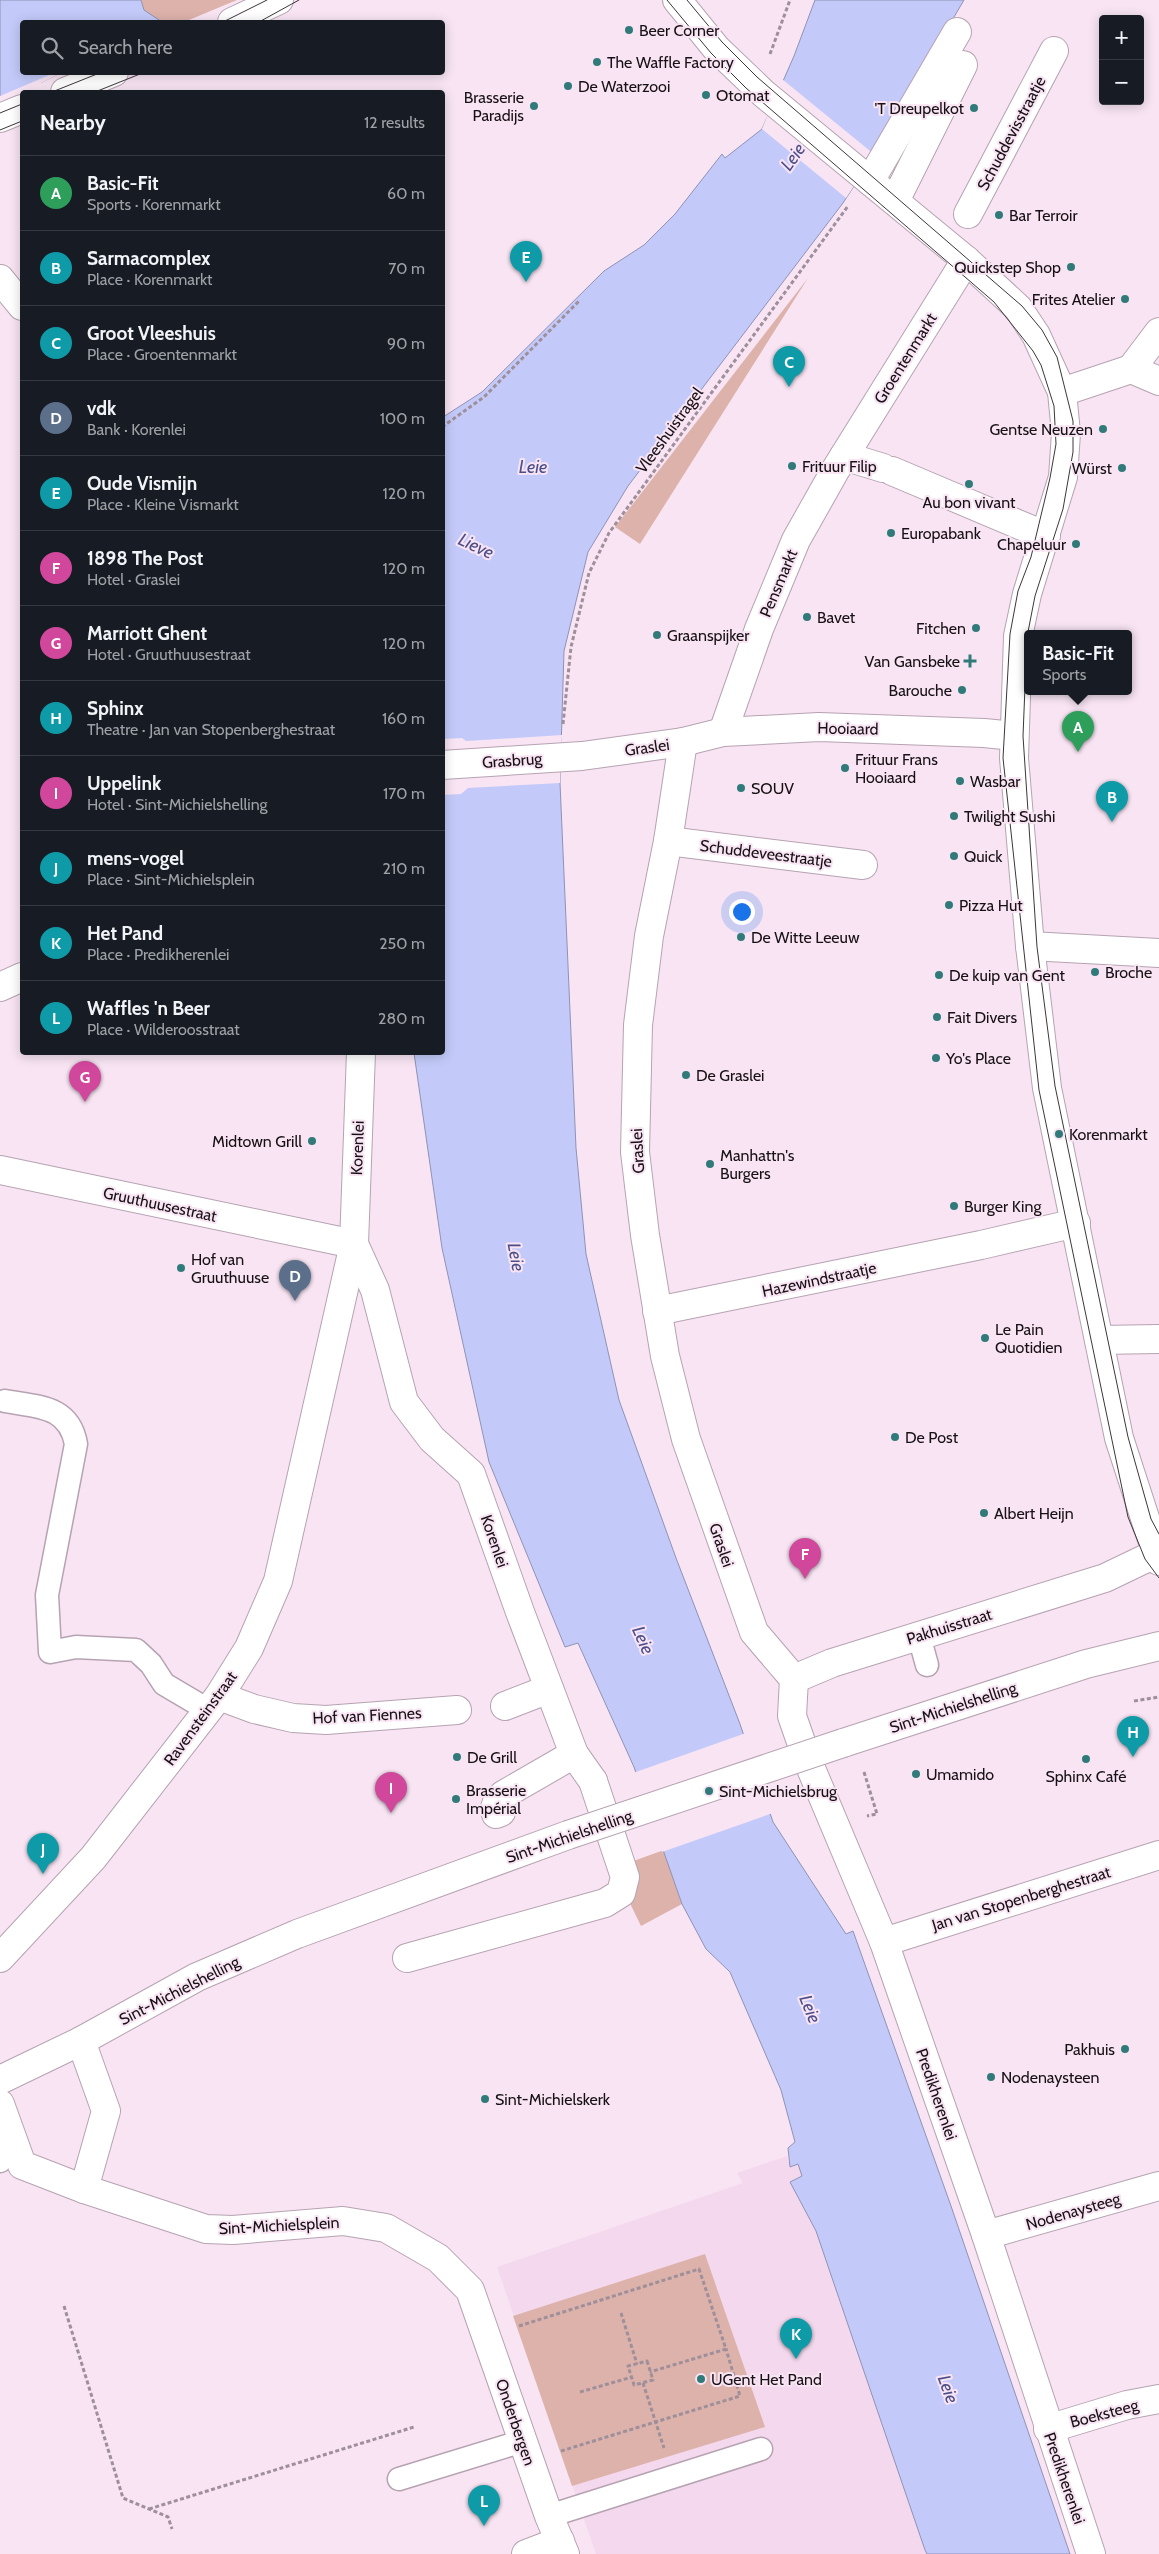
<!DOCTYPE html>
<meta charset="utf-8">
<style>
:root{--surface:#171b24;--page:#20242c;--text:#f1f3f6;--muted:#9ea1a6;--line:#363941;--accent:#307a79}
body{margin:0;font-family:Cabin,sans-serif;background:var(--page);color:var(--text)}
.controls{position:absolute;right:15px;top:15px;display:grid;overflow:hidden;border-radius:5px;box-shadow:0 2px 12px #0003}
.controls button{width:45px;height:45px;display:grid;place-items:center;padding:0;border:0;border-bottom:1px solid var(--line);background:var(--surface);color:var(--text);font:25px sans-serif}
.you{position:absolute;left:741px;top:911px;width:18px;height:18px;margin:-12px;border:4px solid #fff;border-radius:50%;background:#1a73e8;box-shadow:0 0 0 8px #1a73e833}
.badge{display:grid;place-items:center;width:32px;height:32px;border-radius:50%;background:var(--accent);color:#fff;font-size:16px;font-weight:700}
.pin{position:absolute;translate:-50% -41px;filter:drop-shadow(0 1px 2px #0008)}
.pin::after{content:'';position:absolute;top:26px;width:18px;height:15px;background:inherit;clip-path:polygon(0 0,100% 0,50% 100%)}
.popup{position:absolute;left:1024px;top:630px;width:108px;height:65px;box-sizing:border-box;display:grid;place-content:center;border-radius:5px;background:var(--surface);filter:drop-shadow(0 1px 4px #0005);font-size:16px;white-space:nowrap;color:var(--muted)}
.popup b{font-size:19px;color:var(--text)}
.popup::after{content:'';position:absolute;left:50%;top:100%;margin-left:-10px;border:10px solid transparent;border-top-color:var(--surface)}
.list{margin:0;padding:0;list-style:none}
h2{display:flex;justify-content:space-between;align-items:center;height:65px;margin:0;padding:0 20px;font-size:21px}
h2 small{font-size:16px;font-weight:400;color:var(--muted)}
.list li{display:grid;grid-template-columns:32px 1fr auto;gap:15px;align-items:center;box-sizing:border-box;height:75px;padding:0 20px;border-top:1px solid var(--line)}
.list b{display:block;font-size:19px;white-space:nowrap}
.list p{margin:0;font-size:16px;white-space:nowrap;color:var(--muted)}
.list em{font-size:16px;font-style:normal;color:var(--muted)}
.icon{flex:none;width:28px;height:28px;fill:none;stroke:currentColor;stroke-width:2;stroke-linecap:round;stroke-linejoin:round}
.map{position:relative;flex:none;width:1159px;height:2554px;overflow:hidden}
.search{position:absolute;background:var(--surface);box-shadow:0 2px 12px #0003;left:20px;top:20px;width:425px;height:55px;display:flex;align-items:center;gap:12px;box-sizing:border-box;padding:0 18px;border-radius:5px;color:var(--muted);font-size:19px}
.panel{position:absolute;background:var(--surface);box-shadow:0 2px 12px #0003;left:20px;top:90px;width:425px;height:965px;border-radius:5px}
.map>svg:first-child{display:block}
</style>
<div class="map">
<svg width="1159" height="2554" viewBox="0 0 1159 2554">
<rect width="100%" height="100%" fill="#f8e4f3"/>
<!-- built -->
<path fill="#f4d9ee" d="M787 2156 790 2167 798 2164 802 2177 790 2182 816 2231 927 2554H596L497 2267 743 2183 737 2173Z"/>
<!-- green -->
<g fill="#ddb2ab">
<path d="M68 0H237L184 22H68Z"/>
<path d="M808 278 640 544 615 527Z"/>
<path d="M664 1850 682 1904 641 1926 627 1897 628 1863Z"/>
<path d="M705 2254 765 2427 572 2486 513 2316Z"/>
</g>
<!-- water -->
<g fill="#c3caf9" stroke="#8f92b5">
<path d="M0 0H141L144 10 162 22H22V72L60 73 22 92 0 128Z"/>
<path d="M815 0H964L862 174 843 203 628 486 588 552 564 651 560 783 576 1148 586 1254 619 1400 676 1558 740 1724 773 1822 846 1934 853 1931 951 2206 1070 2554H927L925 2550 816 2231 790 2182 802 2176 798 2164 790 2167 788 2148 795 2142 781 2090 730 1972 706 1949 682 1904 634 1767 578 1643 565 1647 489 1462 442 1248 414 1053 442 1052 443 417 482 392 604 271 644 245 675 214 722 154 725 158 762 129 794 56Z"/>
</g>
<!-- pier -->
<g fill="#f8e4f3">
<path d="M63 72 41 83 43 92H22V152L21 151 0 132V96L54 73Z"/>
<path d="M782 79 875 155 846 198 762 129Z"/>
<path d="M562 735 560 783 468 788 461 794 443 795V739L462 738 466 741Z"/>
<path d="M746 1733 773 1813 662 1852 633 1773Z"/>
</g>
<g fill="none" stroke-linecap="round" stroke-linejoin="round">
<!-- service casing -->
<g stroke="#b6a3b2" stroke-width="25">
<g id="service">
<path d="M5 1401C37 1407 69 1405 76 1444L47 1595 50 1652 76 1647 136 1650 151 1664 164 1684 208 1710"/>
<path d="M919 1636 927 1665"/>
<path d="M0 2161 13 2135"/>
<path d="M399 2479 523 2441"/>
<path d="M549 2516 761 2449"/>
</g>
</g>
<!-- pedestrian casing -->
<g stroke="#b6a3b2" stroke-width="30">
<g id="pedestrian">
<path d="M870 181 957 32"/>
<path d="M895 201 963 65"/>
<path d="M968 214 1054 51"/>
<path d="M844 456 883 468"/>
<path d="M892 471 1046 536"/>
<path d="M407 1958 605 1903 621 1893 625 1877 593 1781"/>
<path d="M81 2041 106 2111 84 2189"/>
</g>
</g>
<!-- minor casing -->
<g stroke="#b6a3b2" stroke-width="30">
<g id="minor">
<path d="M677 0 716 48 763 93 966 260 1018 308 1036 335 1062 392 1066 433 1063 477 1027 594 1018 636 1014 758 1030 946 1047 1088 1119 1438 1159 1561"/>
<path d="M232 22 279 0"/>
<path d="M65 92 114 72"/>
<path d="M0 118 22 109"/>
<path d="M0 279 22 306"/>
<path d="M1131 369 1159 332"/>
<path d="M1131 369 1159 381"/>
<path d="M1062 392 1131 369"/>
<path d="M723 732 759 629 796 540 836 469 966 260"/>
<path d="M683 742 668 841 649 936 638 1025 635 1152 645 1235 665 1356 686 1439 754 1632 794 1679 792 1716 807 1759 884 1942 986 2235 1091 2554"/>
<path d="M442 765 582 756 683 742 723 732 819 727 984 733 1014 736"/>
<path d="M668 841 863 865"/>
<path d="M1030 946 1159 953"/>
<path d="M0 987 22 977"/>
<path d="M0 1170 354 1244"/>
<path d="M354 1244 375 1290 404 1402 432 1439 471 1474 520 1612 574 1754 503 1795C498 1801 493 1805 496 1814L501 1812"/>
<path d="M657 1311 981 1245 1076 1223"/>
<path d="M1099 1340 1159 1339"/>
<path d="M794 1679 832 1663 1105 1578 1155 1554"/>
<path d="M219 1696 254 1709 293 1718 326 1720 457 1710"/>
<path d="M505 1706 549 1689"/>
<path d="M843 1743 1086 1664 1159 1646"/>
<path d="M574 1754 593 1781"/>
<path d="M884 1942 1159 1855"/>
<path d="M0 1958 93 1858 219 1696 249 1648 278 1581 354 1244 361 1052"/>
<path d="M0 2080 81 2041 197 1977 297 1934 568 1835"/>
<path d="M986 2235 1159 2186"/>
<path d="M1048 2429 1127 2405 1159 2399"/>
<path d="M526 2554 560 2541"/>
</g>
</g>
<!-- tertiary casing -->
<g stroke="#b6a3b2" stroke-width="30">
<path id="tertiary" d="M0 2104 22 2165 84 2189 206 2229 233 2230 343 2221 386 2228 438 2258 470 2290 549 2516 565 2554"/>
</g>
<!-- path -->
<g stroke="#9e8f9a" stroke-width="3" stroke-dasharray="4 2.5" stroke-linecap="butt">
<path d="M770 54 790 0"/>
<path d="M442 427 484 397 579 301"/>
<path d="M563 724 571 647 589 573 609 533 848 206"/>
<path d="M1134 1701 1159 1697"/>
<path d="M864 1772 877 1814 867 1816"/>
<path d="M64 2306 123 2498 168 2517 172 2529"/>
<path d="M621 2313 637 2364"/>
<path d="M519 2326 699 2269 726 2349 650 2372"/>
<path d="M647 2361 653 2380 634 2385 628 2366Z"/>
<path d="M643 2383 664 2448"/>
<path d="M580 2392 632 2377"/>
<path d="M561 2451 740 2396 726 2349"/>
<path d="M149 2509 414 2427"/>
</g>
<!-- service -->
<use href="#service" stroke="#fff" stroke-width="22"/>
<!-- pedestrian -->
<use href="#pedestrian" stroke="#fff" stroke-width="28"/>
<!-- minor -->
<use href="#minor" stroke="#fff" stroke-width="28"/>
<!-- tertiary -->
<use href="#tertiary" stroke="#fff" stroke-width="28"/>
<!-- tram -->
<g stroke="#3d353b" stroke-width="1">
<path d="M667 0 711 53 746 88 994 302 1033 351 1041 365 1054 406 1056 444 1050 478 1031 557 1018 591 1010 634 1003 758 1039 1090 1128 1517 1145 1559 1159 1578"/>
<path d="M687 0 722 42 757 77 1022 306 1042 330 1057 357 1073 421V452L1063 509 1035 596 1027 637 1023 736 1037 947 1055 1086 1128 1437 1151 1519 1159 1534"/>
<path d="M223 22 267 0"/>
<path d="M259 22 299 0"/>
<path d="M52 92 102 72"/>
<path d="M95 92 145 72"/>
<path d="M0 113 22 104"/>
<path d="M0 130 22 121"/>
</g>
<!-- minor-bridge casing -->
<g stroke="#b6a3b2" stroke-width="30" stroke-linecap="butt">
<path id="minor-bridge" d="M568 1835 843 1743"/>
</g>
<!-- minor-bridge -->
<use href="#minor-bridge" stroke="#fff" stroke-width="28"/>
</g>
<!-- markers -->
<g fill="#307a79" stroke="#f8e4f3" stroke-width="2">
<circle cx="629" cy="30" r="5"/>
<circle cx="597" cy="62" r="5"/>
<circle cx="568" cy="86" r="5"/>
<circle cx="706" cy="95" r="5"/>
<circle cx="534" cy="106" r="5"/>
<circle cx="974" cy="108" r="5"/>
<circle cx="999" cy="215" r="5"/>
<circle cx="1071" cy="267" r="5"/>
<circle cx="1125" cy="299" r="5"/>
<circle cx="1103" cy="429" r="5"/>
<circle cx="792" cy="466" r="5"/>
<circle cx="1122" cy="468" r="5"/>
<circle cx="969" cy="484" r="5"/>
<circle cx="891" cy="533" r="5"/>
<circle cx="1076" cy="544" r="5"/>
<circle cx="807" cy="617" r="5"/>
<circle cx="976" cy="628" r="5"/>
<circle cx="657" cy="635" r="5"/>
<path d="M967.5 653.5h5v5h5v5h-5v5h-5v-5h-5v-5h5z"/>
<circle cx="962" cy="690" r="5"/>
<circle cx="845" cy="768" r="5"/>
<circle cx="960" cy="781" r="5"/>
<circle cx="741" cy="788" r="5"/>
<circle cx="954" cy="816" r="5"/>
<circle cx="954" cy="856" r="5"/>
<circle cx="949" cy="905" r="5"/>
<circle cx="741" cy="937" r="5"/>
<circle cx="1095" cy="972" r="5"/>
<circle cx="939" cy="975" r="5"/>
<circle cx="937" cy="1017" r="5"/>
<circle cx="936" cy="1058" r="5"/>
<circle cx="686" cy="1075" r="5"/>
<circle cx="1059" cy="1134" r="5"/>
<circle cx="312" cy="1141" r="5"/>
<circle cx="710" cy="1164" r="5"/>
<circle cx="954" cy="1206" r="5"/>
<circle cx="181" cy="1268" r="5"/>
<circle cx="985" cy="1338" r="5"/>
<circle cx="895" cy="1437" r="5"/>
<circle cx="984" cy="1513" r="5"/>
<circle cx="457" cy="1757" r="5"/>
<circle cx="1086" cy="1759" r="5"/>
<circle cx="916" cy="1774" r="5"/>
<circle cx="709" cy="1791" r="5"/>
<circle cx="456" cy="1799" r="5"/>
<circle cx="1125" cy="2049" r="5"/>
<circle cx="991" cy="2077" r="5"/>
<circle cx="485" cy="2099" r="5"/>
<circle cx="701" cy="2379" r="5"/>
</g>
<g text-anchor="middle" stroke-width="4" stroke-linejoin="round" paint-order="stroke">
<!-- poi labels -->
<g font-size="16" fill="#171116" stroke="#f8e4f3" text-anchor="start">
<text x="639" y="36">Beer Corner</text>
<text x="607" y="68">The Waffle Factory</text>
<text x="578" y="92">De Waterzooi</text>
<text x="716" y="101">Otomat</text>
<text x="524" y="103" text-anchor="end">Brasserie<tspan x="524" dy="18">Paradijs</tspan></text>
<text x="964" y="114" text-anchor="end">'T Dreupelkot</text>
<text x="1009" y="221">Bar Terroir</text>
<text x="1061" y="273" text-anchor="end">Quickstep Shop</text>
<text x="1115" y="305" text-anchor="end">Frites Atelier</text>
<text x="1093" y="435" text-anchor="end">Gentse Neuzen</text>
<text x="802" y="472">Frituur Filip</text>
<text x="1112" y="474" text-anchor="end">Würst</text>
<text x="969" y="508" text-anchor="middle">Au bon vivant</text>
<text x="901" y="539">Europabank</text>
<text x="1066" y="550" text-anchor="end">Chapeluur</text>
<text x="817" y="623">Bavet</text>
<text x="966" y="634" text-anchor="end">Fitchen</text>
<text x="667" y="641">Graanspijker</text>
<text x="960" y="667" text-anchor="end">Van Gansbeke</text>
<text x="952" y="696" text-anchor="end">Barouche</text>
<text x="855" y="765">Frituur Frans<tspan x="855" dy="18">Hooiaard</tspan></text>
<text x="970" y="787">Wasbar</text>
<text x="751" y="794">SOUV</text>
<text x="964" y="822">Twilight Sushi</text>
<text x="964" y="862">Quick</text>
<text x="959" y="911">Pizza Hut</text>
<text x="751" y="943">De Witte Leeuw</text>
<text x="1105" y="978">Broche</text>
<text x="949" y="981">De kuip van Gent</text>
<text x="947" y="1023">Fait Divers</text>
<text x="946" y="1064">Yo's Place</text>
<text x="696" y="1081">De Graslei</text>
<text x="1069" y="1140">Korenmarkt</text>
<text x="302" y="1147" text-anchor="end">Midtown Grill</text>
<text x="720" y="1161">Manhattn's<tspan x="720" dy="18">Burgers</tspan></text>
<text x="964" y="1212">Burger King</text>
<text x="191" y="1265">Hof van<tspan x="191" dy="18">Gruuthuuse</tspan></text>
<text x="995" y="1335">Le Pain<tspan x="995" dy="18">Quotidien</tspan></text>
<text x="905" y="1443">De Post</text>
<text x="994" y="1519">Albert Heijn</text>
<text x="467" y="1763">De Grill</text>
<text x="926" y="1780">Umamido</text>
<text x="1086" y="1782" text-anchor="middle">Sphinx Café</text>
<text x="466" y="1796">Brasserie<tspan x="466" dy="18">Impérial</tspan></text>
<text x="719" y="1797">Sint-Michielsbrug</text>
<text x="1115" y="2055" text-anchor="end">Pakhuis</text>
<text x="1001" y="2083">Nodenaysteen</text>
<text x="495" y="2105">Sint-Michielskerk</text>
<text x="711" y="2385">UGent Het Pand</text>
</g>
<!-- street labels -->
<g font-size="16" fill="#171116" stroke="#f8e4f3">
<text transform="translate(1011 133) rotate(-62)" y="6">Schuddevisstraatje</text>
<text transform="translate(905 358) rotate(-58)" y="6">Groentenmarkt</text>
<text transform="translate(669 430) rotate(-54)" y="6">Vleeshuistragel</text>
<text transform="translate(778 583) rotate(-67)" y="6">Pensmarkt</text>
<text transform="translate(848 728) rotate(1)" y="6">Hooiaard</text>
<text transform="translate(647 747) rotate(-8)" y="6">Graslei</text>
<text transform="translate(512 760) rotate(-4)" y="6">Grasbrug</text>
<text transform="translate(766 853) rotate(7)" y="6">Schuddeveestraatje</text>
<text transform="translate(357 1148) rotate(-88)" y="6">Korenlei</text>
<text transform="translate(637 1151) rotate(-93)" y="6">Graslei</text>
<text transform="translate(160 1204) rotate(12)" y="6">Gruuthuusestraat</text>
<text transform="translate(819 1279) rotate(-12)" y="6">Hazewindstraatje</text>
<text transform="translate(495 1541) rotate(71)" y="6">Korenlei</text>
<text transform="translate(722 1545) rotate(71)" y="6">Graslei</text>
<text transform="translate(949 1626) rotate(-17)" y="6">Pakhuisstraat</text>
<text transform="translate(953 1707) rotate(-18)" y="6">Sint-Michielshelling</text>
<text transform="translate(367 1715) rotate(-3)" y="6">Hof van Fiennes</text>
<text transform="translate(200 1718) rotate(-54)" y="6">Ravensteinstraat</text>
<text transform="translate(569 1836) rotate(-19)" y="6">Sint-Michielshelling</text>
<text transform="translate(1021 1898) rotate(-17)" y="6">Jan van Stopenberghestraat</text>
<text transform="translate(179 1990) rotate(-27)" y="6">Sint-Michielshelling</text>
<text transform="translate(937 2094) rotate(71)" y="6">Predikherenlei</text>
<text transform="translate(1073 2211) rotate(-16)" y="6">Nodenaysteeg</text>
<text transform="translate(279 2225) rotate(-3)" y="6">Sint-Michielsplein</text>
<text transform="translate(1104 2413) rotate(-15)" y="6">Boeksteeg</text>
<text transform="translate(516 2422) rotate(71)" y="6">Onderbergen</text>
<text transform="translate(1065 2478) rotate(71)" y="6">Predikherenlei</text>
</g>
<!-- water labels -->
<g font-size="18" font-style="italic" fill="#4a4f89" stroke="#f8e4f3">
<text transform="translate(793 157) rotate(-55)" y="6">Leie</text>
<text x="533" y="473">Leie</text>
<text transform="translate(476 546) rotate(25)" y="6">Lieve</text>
<text transform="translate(516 1257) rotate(80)" y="6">Leie</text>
<text transform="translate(643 1640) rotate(66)" y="6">Leie</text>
<text transform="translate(810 2009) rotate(68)" y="6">Leie</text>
<text transform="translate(948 2389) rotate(70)" y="6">Leie</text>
</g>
</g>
</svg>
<div class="controls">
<button>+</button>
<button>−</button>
</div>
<div class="you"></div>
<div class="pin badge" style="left:1078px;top:752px;background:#2e9e5b">A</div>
<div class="popup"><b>Basic-Fit</b>Sports</div>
<div class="pin badge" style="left:1112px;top:822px;background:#0f9aa8">B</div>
<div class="pin badge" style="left:789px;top:387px;background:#0f9aa8">C</div>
<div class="pin badge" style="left:295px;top:1301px;background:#5c6f8a">D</div>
<div class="pin badge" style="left:526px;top:282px;background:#0f9aa8">E</div>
<div class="pin badge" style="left:805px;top:1579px;background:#d1479c">F</div>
<div class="pin badge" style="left:85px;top:1102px;background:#d1479c">G</div>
<div class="pin badge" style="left:1133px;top:1757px;background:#0f9aa8">H</div>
<div class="pin badge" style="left:391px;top:1813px;background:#d1479c">I</div>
<div class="pin badge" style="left:43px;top:1874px;background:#0f9aa8">J</div>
<div class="pin badge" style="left:796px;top:2359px;background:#0f9aa8">K</div>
<div class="pin badge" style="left:484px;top:2526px;background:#0f9aa8">L</div>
<div class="search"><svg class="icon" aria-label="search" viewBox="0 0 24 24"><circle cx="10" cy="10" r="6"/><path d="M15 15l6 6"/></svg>Search here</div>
<section class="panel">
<h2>Nearby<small>12 results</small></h2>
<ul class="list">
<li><span class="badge" style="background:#2e9e5b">A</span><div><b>Basic-Fit</b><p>Sports · Korenmarkt</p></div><em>60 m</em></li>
<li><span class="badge" style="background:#0f9aa8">B</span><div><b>Sarmacomplex</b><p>Place · Korenmarkt</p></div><em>70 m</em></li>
<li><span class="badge" style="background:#0f9aa8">C</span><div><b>Groot Vleeshuis</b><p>Place · Groentenmarkt</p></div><em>90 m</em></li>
<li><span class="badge" style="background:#5c6f8a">D</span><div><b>vdk</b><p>Bank · Korenlei</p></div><em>100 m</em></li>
<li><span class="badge" style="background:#0f9aa8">E</span><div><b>Oude Vismijn</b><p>Place · Kleine Vismarkt</p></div><em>120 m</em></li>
<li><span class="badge" style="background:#d1479c">F</span><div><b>1898 The Post</b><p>Hotel · Graslei</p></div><em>120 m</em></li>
<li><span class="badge" style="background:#d1479c">G</span><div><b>Marriott Ghent</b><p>Hotel · Gruuthuusestraat</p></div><em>120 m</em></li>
<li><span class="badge" style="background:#0f9aa8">H</span><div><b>Sphinx</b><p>Theatre · Jan van Stopenberghestraat</p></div><em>160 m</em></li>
<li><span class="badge" style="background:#d1479c">I</span><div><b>Uppelink</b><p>Hotel · Sint-Michielshelling</p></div><em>170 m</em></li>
<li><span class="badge" style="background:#0f9aa8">J</span><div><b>mens-vogel</b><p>Place · Sint-Michielsplein</p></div><em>210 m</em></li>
<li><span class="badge" style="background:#0f9aa8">K</span><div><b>Het Pand</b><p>Place · Predikherenlei</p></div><em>250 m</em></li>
<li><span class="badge" style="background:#0f9aa8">L</span><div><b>Waffles 'n Beer</b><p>Place · Wilderoosstraat</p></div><em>280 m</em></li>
</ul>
</section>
</div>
